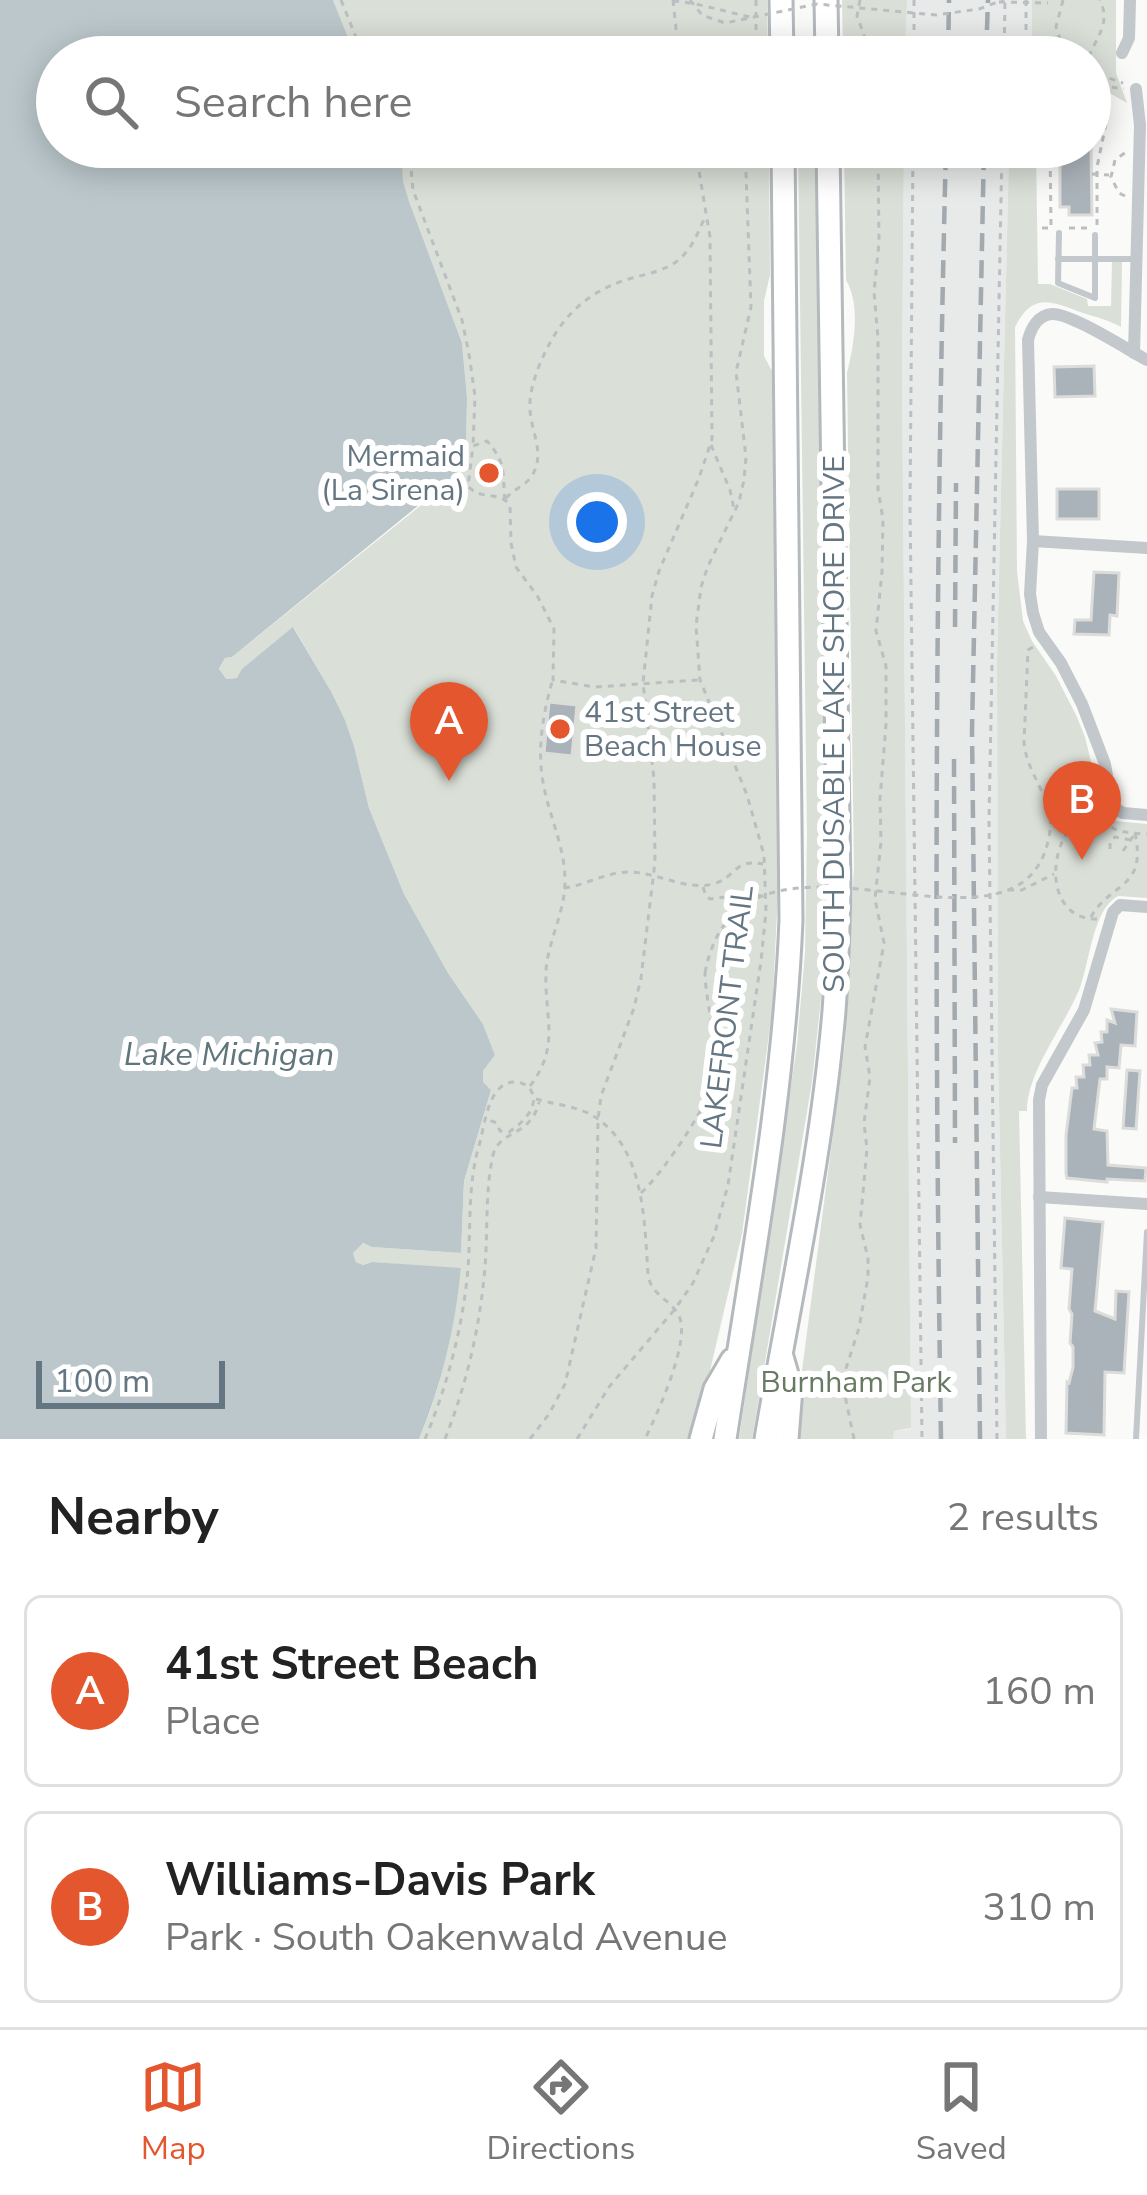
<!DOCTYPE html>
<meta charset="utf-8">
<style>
:root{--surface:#fff;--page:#f2f2f2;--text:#222;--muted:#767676;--line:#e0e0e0;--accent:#e4572e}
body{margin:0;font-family:"Nunito Sans",sans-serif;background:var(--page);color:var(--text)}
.scale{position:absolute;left:36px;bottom:30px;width:189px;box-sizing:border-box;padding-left:12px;border:6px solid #657683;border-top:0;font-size:33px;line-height:42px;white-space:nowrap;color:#657683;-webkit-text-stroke:9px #fff;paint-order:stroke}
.you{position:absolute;left:597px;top:522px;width:42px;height:42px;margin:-30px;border:9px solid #fff;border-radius:50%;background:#1a73e8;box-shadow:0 0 0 18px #1a73e833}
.badge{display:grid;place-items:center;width:78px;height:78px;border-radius:50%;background:var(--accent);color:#fff;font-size:39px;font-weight:700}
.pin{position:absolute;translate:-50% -99px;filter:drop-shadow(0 3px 6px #0008)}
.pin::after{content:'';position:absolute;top:63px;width:42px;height:36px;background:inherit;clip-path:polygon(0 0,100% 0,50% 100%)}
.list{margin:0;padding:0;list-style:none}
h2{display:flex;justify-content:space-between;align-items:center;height:156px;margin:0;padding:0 48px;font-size:51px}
h2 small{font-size:39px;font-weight:400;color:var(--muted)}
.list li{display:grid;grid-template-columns:78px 1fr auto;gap:36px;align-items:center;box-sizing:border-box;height:192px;margin:0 24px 24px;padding:0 24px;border:3px solid var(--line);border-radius:18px}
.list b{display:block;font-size:45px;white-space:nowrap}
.list p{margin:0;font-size:39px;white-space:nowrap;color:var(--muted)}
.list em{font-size:39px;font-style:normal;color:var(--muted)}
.icon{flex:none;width:66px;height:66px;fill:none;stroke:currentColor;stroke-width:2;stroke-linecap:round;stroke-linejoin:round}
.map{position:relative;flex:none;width:1147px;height:1439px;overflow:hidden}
.search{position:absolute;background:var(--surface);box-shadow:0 6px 30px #0003;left:36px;right:36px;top:36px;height:132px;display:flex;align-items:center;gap:30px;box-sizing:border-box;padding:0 42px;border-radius:66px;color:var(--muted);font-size:45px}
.sheet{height:588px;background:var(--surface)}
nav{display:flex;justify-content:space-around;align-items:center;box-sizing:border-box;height:168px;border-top:3px solid var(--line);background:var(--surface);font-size:33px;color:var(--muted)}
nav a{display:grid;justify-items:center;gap:6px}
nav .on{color:var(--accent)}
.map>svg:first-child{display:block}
</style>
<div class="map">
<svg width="1147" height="1439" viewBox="0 0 1147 1439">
<rect width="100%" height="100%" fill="#fafaf8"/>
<!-- built -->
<g fill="#e8e9e9">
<path d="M907 0H1032V57H905Z"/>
<path d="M904 147H1011L1009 153 997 661 998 1055 1006 1439H893V1431L911 1429 902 374Z"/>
</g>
<!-- green -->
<g fill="#dadfd7">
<path d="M333 0H767L768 57H356Z"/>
<path d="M842 0H907L905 57H843Z"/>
<path d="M1032 0H1116V73L1127 103 1090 82V57H1032Z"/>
<path d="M402 147H769L770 275 764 301V356L772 371 773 426 779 874 772 1012 742 1234 694 1439H419C444 1381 452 1331 461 1269L372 1262 363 1265 356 1262 353 1253 362 1243 373 1247 461 1253 464 1181 491 1090 483 1083V1071L495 1055 483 1024 448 973 404 894 369 808 354 746 345 720 332 693 294 628 237 678 226 679 219 670 225 658 232 657 455 478 465 462 466 451 467 397 462 343 409 201 403 181Z"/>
<path d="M798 147H816L826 871 822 989 812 1082 752 1439H739L797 1045 805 953 807 835Z"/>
<path d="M844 147H904L902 374 911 1428 894 1431 893 1439H793L845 1043 854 868 847 373C854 345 861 305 846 280Z"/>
<path d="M1011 147H1036L1038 284H1050L1087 299 1088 306H1111L1112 261H1122L1121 327C1109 320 1096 317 1083 313 1052 302 1033 291 1015 327L1017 571 1023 621 1032 641 1056 676 1076 715 1085 737 1102 807 1115 821 1147 824V898L1118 896C1092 910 1090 963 1079 990 1063 1028 1027 1072 1027 1111H1019L1026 1439H1006L998 1055 997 661 1009 152Z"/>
</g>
<!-- water -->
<path fill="#bbc7cb" d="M0 0H333L356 57H57V147H402L403 181 409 201 462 343 467 397 466 451 462 470 232 657 225 658 219 669 226 679 237 678 242 669 293 627 332 693 345 720 354 746 369 808 404 894 448 973 483 1024 495 1055 483 1071V1082L491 1090 464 1181 461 1253 372 1247 363 1243 353 1253 356 1262 363 1265 372 1262 461 1268C455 1328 442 1384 419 1439H0Z"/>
<!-- building -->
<g fill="#aab3b9" stroke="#dcdcda" stroke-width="3">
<path d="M1060 147H1091L1092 215H1069V207H1060Z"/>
<path d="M1094 366 1095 396 1055 397 1054 367Z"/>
<rect x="1057" y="489" width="42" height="30"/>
<path d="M1094 572 1119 573 1117 616 1110 615 1109 635 1074 634 1075 620H1091Z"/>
<path d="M549 702 577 705 572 756 544 753Z"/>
<path d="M1111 1009 1137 1012 1135 1046 1121 1045 1119 1068 1107 1067V1079H1100L1094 1129 1107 1131 1108 1165 1146 1168 1145 1181 1107 1179V1182L1067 1178 1066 1174V1135L1072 1088H1077L1076 1077H1084L1083 1065H1090L1089 1055H1098L1095 1043 1102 1042 1101 1032H1107V1020L1115 1023Z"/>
<path d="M1127 1070 1140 1071 1136 1129 1123 1128Z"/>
<path d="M1065 1218 1103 1222 1095 1311 1115 1319 1116 1291 1129 1292 1124 1373 1105 1372 1104 1435 1066 1433 1067 1382 1069 1383 1073 1367V1347L1070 1343 1072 1314 1069 1309 1072 1269 1061 1268Z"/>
</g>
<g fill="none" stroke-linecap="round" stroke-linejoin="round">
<!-- highway casing -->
<g stroke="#b4b9bd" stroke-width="27">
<g id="highway">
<path d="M781 0 782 57"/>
<path d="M826 0 827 57"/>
<path d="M782 1357 791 1388 787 1439"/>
<path d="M701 1439 715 1389 732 1360"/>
<path d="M725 1439C751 1267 784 1094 791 920L783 147"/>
<path d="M766 1439C790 1297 822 1154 834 1011 837 971 838 931 839 891L828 147"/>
</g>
</g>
<!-- path -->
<g stroke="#bbbfc2" stroke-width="3" stroke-dasharray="6 6" stroke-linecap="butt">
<path d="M341 0 364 57"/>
<path d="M673 0 679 57"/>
<path d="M756 0V57"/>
<path d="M860 0 857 16 872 57"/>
<path d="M914 0V57"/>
<path d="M1026 0V57"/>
<path d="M1063 0 1056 27 1066 57"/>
<path d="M673 1C700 3 725 12 751 17"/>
<path d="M1004 57 1005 0"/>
<path d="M1089 57C1097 35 1111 24 1100 0"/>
<path d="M1090 66 1097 74 1123 83"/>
<path d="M1090 78 1104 86 1124 89"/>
<path d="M409 147 413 190 462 320 469 354 475 396 473 446"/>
<path d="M913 147 910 509 922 1439"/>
<path d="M1050 147 1051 227"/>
<path d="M1002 157 1007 147"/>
<path d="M1092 174 1109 175"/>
<path d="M1125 196 1119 193 1111 177 1115 160 1126 152"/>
<path d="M1097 225V167L1108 114"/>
<path d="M1042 228H1054"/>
<path d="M1069 228H1090"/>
<path d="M711 445 730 490 734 509"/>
<path d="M506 498C514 489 527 485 533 474 545 452 531 432 530 410 528 386 544 351 557 331 576 303 600 287 632 278 647 274 663 271 676 262 692 250 698 232 706 215"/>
<path d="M505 500C502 472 507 464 487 441L473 446 468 486C480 501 498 490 510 505L511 543 516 567 538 597 554 629 553 680 595 687 698 680"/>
<path d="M1033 647 1028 650 1024 743C1027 772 1048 793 1051 822"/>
<path d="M1095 810C1108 832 1123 833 1147 834"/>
<path d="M1110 849V842L1115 837 1131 840"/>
<path d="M1123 851 1134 835"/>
<path d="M703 887 706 896 710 899 750 894 763 896"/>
<path d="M564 888C586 885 607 872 629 872 656 872 686 891 713 884 736 878 734 858 763 864"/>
<path d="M1008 890H1022L1054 874"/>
<path d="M1091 917C1111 881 1147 890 1135 833"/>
<path d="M1097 919C1036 920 1047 818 1101 807"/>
<path d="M530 1086C561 1046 544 1016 546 971 548 940 565 913 565 881 565 846 549 817 543 782 537 749 543 714 552 682"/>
<path d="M536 1099C553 1104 574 1106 590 1114 645 1145 644 1219 648 1273 650 1296 670 1298 679 1316 691 1341 657 1414 645 1439"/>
<path d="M641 1193C663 1173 717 1095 717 1066 716 1035 706 1004 705 973"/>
<path d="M425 1439C446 1389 461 1334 467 1279 472 1232 466 1188 480 1142 484 1126 487 1102 498 1090 517 1067 561 1097 509 1132L500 1131 497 1123 486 1119"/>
<path d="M445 1439C467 1383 480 1327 485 1267 488 1230 485 1191 493 1155 500 1129 531 1137 539 1102"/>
<path d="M530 1439 549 1414 565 1384 596 1248 598 1119 601 1096 634 1008 641 978 655 862 654 779 643 683 652 596 659 571 699 478 712 439 710 237 695 147"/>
<path d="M577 1439 609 1387 675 1309 693 1283 714 1236 728 1185 761 961 766 911 764 855 747 795 700 680 696 626 701 587 708 566 739 502 744 480 746 457 736 372 751 307 745 147"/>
<path d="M854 1439 842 1381 859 1328 868 1277V1258L860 1225 867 1149 864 1123 870 1077 865 1047 884 943 875 899 881 842 880 799 886 724V666L876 631 882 572 883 519 878 490V338L874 292 879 243 878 147"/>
<path d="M997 1439 989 820 1002 147"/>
</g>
<!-- lane -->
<g stroke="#c3c8cc" stroke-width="6">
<path d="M1059 233 1058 283 1095 298V235"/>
<path d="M1058 259H1136"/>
<path d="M1136 1439 1147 1232"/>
</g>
<!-- street -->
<g stroke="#c3c8cc" stroke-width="12">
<path d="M1122 53 1129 38 1130 0"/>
<path d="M1134 353 1140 125 1136 89"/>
<path d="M1147 360C1128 350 1071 313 1052 314 1038 315 1031 328 1028 340L1033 541 1030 594 1033 613 1039 632 1061 663 1082 704 1105 764 1111 800 1116 809 1123 813 1147 815"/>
<path d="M1033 541 1147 548"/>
<path d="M1039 1197 1147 1204"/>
<path d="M1041 1439 1039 1100 1042 1085 1084 1010 1113 912 1120 905 1147 907"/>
</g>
<!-- highway -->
<use href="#highway" stroke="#fff" stroke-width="21"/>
<!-- rail -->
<g stroke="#a2aab0" stroke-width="4.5" stroke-dasharray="18 9" stroke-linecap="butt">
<path d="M948 57 949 0"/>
<path d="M986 57 988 0"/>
<path d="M955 627 956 483"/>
<path d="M954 759 955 1143"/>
<path d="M941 1439C934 1008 935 578 946 147"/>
<path d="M980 1439 972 731 984 147"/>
</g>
<!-- path-bridge -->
<g stroke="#bbbfc2" stroke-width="3" stroke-dasharray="6 6" stroke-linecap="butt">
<path d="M690 0 702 15 725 23 817 4 936 15 979 9 1003 0"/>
<path d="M999 2 1048 3"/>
<path d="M705 973C741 779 1037 1001 1051 822"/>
</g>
</g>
<!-- markers -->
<g fill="#e4572e" stroke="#fff" stroke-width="4.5">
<circle cx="489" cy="473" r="12"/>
<circle cx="560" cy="729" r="12"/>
</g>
<g text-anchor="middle" stroke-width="12" stroke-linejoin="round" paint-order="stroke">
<!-- poi labels -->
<g font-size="30" fill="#657683" stroke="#fff" text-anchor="end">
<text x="465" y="466">Mermaid<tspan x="465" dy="34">(La Sirena)</tspan></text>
<text x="584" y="722" text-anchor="start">41st Street<tspan x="584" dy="34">Beach House</tspan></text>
</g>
<!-- street labels -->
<g font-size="30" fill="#657683" stroke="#fff">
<text transform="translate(834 724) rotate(-90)" y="10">SOUTH DUSABLE LAKE SHORE DRIVE</text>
<text transform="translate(727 1017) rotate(-83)" y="10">LAKEFRONT TRAIL</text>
</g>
<!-- park labels -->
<g font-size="30" fill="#687a64" stroke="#fff">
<text x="856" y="1392">Burnham Park</text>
</g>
<!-- water labels -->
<g font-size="33" font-style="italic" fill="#60757c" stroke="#fff">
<text x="229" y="1065">Lake Michigan</text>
</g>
</g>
</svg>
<div class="scale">100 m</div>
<div class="you"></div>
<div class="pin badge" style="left:449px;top:781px">A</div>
<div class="pin badge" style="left:1082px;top:860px">B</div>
<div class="search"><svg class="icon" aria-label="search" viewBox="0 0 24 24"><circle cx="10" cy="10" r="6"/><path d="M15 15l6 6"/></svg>Search here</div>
</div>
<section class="sheet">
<h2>Nearby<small>2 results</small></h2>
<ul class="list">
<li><span class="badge">A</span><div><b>41st Street Beach</b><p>Place</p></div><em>160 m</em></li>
<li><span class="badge">B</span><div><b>Williams-Davis Park</b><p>Park · South Oakenwald Avenue</p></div><em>310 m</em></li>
</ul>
</section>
<nav>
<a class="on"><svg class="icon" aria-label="map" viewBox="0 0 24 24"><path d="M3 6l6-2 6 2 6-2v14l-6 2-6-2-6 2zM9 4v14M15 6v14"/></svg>Map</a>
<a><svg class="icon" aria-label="directions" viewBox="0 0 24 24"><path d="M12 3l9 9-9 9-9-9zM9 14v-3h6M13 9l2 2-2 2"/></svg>Directions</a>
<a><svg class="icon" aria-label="saved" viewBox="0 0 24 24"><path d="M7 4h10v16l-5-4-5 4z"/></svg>Saved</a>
</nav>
